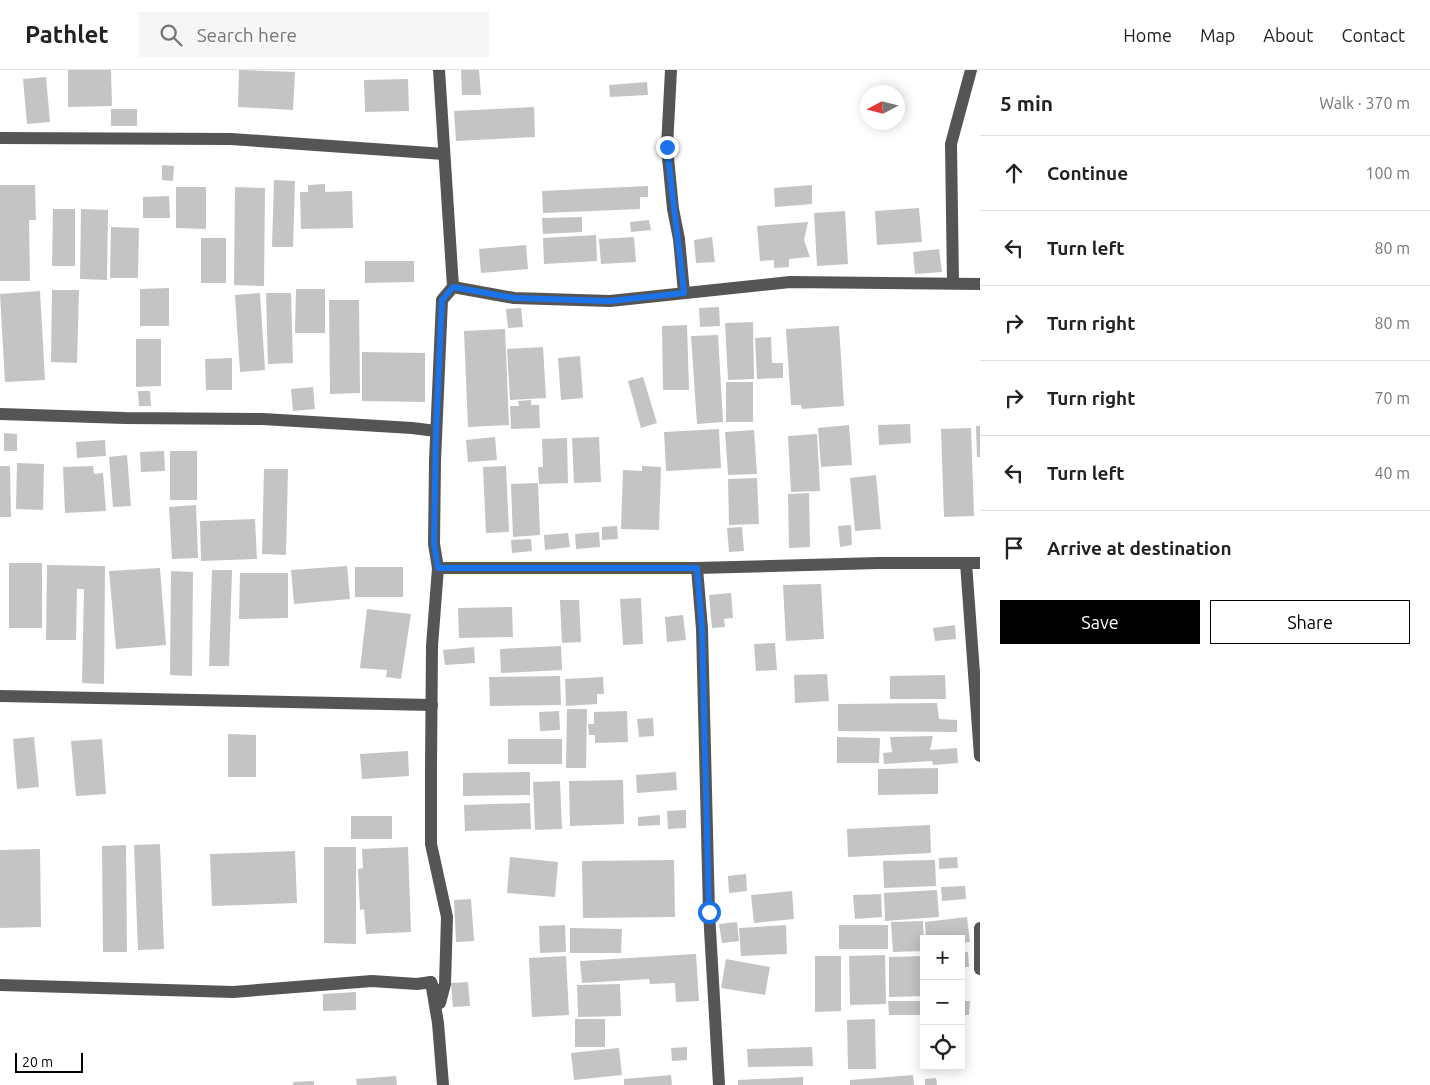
<!DOCTYPE html>
<meta charset="utf-8">
<style>
:root{--surface:#fff;--page:#f6f6f6;--text:#222;--muted:#767676;--line:#e0e0e0;--accent:#000}
body{margin:0;font-family:Ubuntu,sans-serif;background:var(--page);color:var(--text)}
.controls{position:absolute;right:15px;bottom:15px;display:grid;overflow:hidden;border-radius:0px;box-shadow:0 2px 12px #0003}
.controls button{width:45px;height:45px;display:grid;place-items:center;padding:0;border:0;border-bottom:1px solid var(--line);background:var(--surface);color:var(--text);font:25px sans-serif}
.compass{position:absolute;left:860px;top:15px;width:45px;height:45px;border-radius:50%;background:var(--surface);box-shadow:0 2px 12px #0003;rotate:263deg}
.scale{position:absolute;left:15px;bottom:12px;width:68px;box-sizing:border-box;padding-left:5px;border:2px solid #000;border-top:0;font-size:14px;line-height:18px;white-space:nowrap;color:#000;-webkit-text-stroke:4px #fff;paint-order:stroke}
.stop{position:absolute;width:15px;height:15px;margin:-11px;border:4px solid #1a73e8;border-radius:50%;background:#fff}
.stop.end{background:#1a73e8;border-color:#fff;box-shadow:0 1px 5px #0008}
.list{margin:0;padding:0;list-style:none}
h2{display:flex;justify-content:space-between;align-items:center;height:65px;margin:0;padding:0 20px;font-size:21px}
h2 small{font-size:16px;font-weight:400;color:var(--muted)}
.list li{display:grid;grid-template-columns:32px 1fr auto;gap:15px;align-items:center;box-sizing:border-box;height:75px;padding:0 20px;border-top:1px solid var(--line)}
.list b{display:block;font-size:19px;white-space:nowrap}
.list em{font-size:16px;font-style:normal;color:var(--muted)}
.actions{display:flex;gap:10px;padding:15px 20px}
.actions a{flex:1;padding:11px 0;border:1px solid var(--accent);border-radius:0px;text-align:center;font-size:18px;color:var(--accent)}
.actions .main{background:var(--accent);color:#fff}
.icon{flex:none;width:28px;height:28px;fill:none;stroke:currentColor;stroke-width:2;stroke-linecap:round;stroke-linejoin:round}
.map{position:relative;flex:none;width:980px;height:1015px;overflow:hidden}
header{display:flex;align-items:center;gap:30px;box-sizing:border-box;height:70px;padding:0 25px;background:var(--surface);border-bottom:1px solid var(--line)}
header strong{font-size:24px}
nav{display:flex;gap:28px;margin-inline-start:auto;font-size:18px}
.search{width:350px;height:45px;background:var(--page);display:flex;align-items:center;gap:12px;box-sizing:border-box;padding:0 18px;border-radius:0px;color:var(--muted);font-size:19px}
main{display:flex}
aside{flex:1;background:var(--surface)}
.map>svg:first-child{display:block}
</style>
<header>
<strong>Pathlet</strong>
<div class="search"><svg class="icon" aria-label="search" viewBox="0 0 24 24"><circle cx="10" cy="10" r="6"/><path d="M15 15l6 6"/></svg>Search here</div>
<nav><a>Home</a><a>Map</a><a>About</a><a>Contact</a></nav>
</header>
<main>
<div class="map">
<svg width="980" height="1015" viewBox="0 0 980 1015">
<rect width="100%" height="100%" fill="#fff"/>
<!-- building -->
<g fill="#c4c4c4">
<path d="M68 0H111L112 36 68 37Z"/>
<path d="M239 0 295 2 293 40 238 37Z"/>
<path d="M461 0H479L481 25H462Z"/>
<path d="M46 7 50 52 27 54 23 9Z"/>
<path d="M408 9 409 41 365 42 364 10Z"/>
<path d="M647 12 648 25 610 27 609 15Z"/>
<path d="M534 37 535 67 456 71 454 41Z"/>
<rect x="111" y="39" width="26" height="17"/>
<path d="M162 95 174 96 173 111 162 110Z"/>
<path d="M274 110 295 111 293 177H272Z"/>
<path d="M325 114V122L352 121 353 158 301 159 300 122H308V115Z"/>
<path d="M0 115H35L36 150H29L30 211H0Z"/>
<path d="M812 115V134L775 137 774 118Z"/>
<path d="M648 116V127H640V139L543 143 542 121Z"/>
<path d="M176 117H206V159L176 158Z"/>
<path d="M235 117 265 118 264 216 234 215Z"/>
<path d="M169 126 170 148H143V127Z"/>
<path d="M919 138 922 172 877 175 875 141Z"/>
<path d="M53 139H75V196H52Z"/>
<path d="M81 139 108 140 107 210 80 209Z"/>
<path d="M845 141 848 194 817 196 814 143Z"/>
<path d="M582 147V162L543 164 542 148Z"/>
<path d="M649 150 651 160 631 162 630 152Z"/>
<path d="M808 152 804 170 810 187 789 189V197L774 198V190L760 191 757 156Z"/>
<path d="M111 157 139 158 138 208H110Z"/>
<path d="M596 165 597 191 544 194 543 168Z"/>
<path d="M634 167 636 192 601 194 599 169Z"/>
<path d="M712 167 715 192 696 193 694 170Z"/>
<rect x="201" y="168" width="25" height="45"/>
<path d="M526 175 528 199 481 203 479 179Z"/>
<path d="M939 179 942 202 915 204 913 182Z"/>
<path d="M365 191H414V212L365 213Z"/>
<path d="M169 218V256H140V219Z"/>
<path d="M296 219H325V263H295Z"/>
<path d="M52 220H79L77 293 51 292Z"/>
<path d="M40 221 45 310 5 312 0 224Z"/>
<path d="M260 223 265 300 240 302 235 225Z"/>
<path d="M266 223H291L293 293 268 294Z"/>
<path d="M329 230H359L360 323 330 324Z"/>
<path d="M719 237 720 256 700 257 699 238Z"/>
<path d="M521 238 523 257 508 258 506 239Z"/>
<path d="M753 252 754 309 728 310 725 253Z"/>
<path d="M687 255 689 320H663L662 256Z"/>
<path d="M839 256 844 336 802 339 801 335H791L786 259Z"/>
<path d="M505 259 509 355 468 357 464 261Z"/>
<path d="M718 265 723 352 697 354 691 266Z"/>
<path d="M771 267 772 293H783V308L757 309 755 268Z"/>
<path d="M136 269H161V316L136 317Z"/>
<path d="M543 277 546 328 510 330 507 279Z"/>
<path d="M362 282 425 283V332L362 331Z"/>
<path d="M580 286 583 328 561 330 558 288Z"/>
<path d="M232 288V320H206L205 289Z"/>
<path d="M643 307 657 353 641 358 628 311Z"/>
<rect x="726" y="312" width="27" height="40"/>
<path d="M313 317 315 339 293 341 291 319Z"/>
<path d="M138 321H150L151 336H139Z"/>
<path d="M531 330V335H539L540 358 511 359 510 336H519L518 331Z"/>
<path d="M910 354 911 373 879 375 878 355Z"/>
<path d="M849 355 852 395 821 397 818 358Z"/>
<path d="M976 356H980V387H977Z"/>
<path d="M971 358 974 446 944 447 941 359Z"/>
<path d="M719 359 721 398 666 401 664 362Z"/>
<path d="M754 360 757 404 728 405 725 362Z"/>
<path d="M4 363 17 364V381H4Z"/>
<path d="M817 364 820 421 791 422 788 366Z"/>
<path d="M495 367 497 390 468 392 466 370Z"/>
<path d="M599 367 601 412 574 413 572 368Z"/>
<path d="M567 368 568 413 539 414 538 397H543L542 369Z"/>
<path d="M105 370 106 386 77 388 76 372Z"/>
<path d="M164 381 165 401 141 402 140 382Z"/>
<rect x="170" y="381" width="27" height="49"/>
<path d="M127 385 131 436 113 437 109 387Z"/>
<path d="M17 393 44 394 43 440 16 439Z"/>
<path d="M0 396H10L11 447H0Z"/>
<path d="M93 396 94 404 103 403 106 441 65 443 63 397Z"/>
<path d="M506 396 509 462 486 463 483 397Z"/>
<path d="M642 396 661 397 659 460 621 459 623 400 642 401Z"/>
<path d="M264 399H288L286 485 262 484Z"/>
<path d="M876 405 881 459 855 461 850 408Z"/>
<path d="M757 408 759 454 729 455 728 409Z"/>
<path d="M538 413 540 465 513 467 511 414Z"/>
<path d="M809 423 810 477 789 478 788 424Z"/>
<path d="M196 435 198 488 172 489 169 437Z"/>
<path d="M255 449 257 489 201 491 200 451Z"/>
<path d="M851 455 852 475 840 477 838 456Z"/>
<path d="M617 456 618 469 602 470V457Z"/>
<path d="M742 457 744 481 729 482 727 458Z"/>
<path d="M599 462 600 477 576 479 575 464Z"/>
<path d="M568 463 570 477 545 480 544 465Z"/>
<path d="M531 469 532 481 512 483 511 470Z"/>
<rect x="9" y="493" width="33" height="65"/>
<path d="M47 495 105 496 104 614 82 613 84 519H77L76 570H46Z"/>
<path d="M347 496 350 529 294 534 291 500Z"/>
<rect x="355" y="497" width="48" height="30"/>
<path d="M160 498 166 575 116 579 109 501Z"/>
<path d="M212 500H232L229 596H209Z"/>
<path d="M171 501 193 502 192 606 170 605Z"/>
<path d="M240 503H288V548L239 549Z"/>
<path d="M821 514 824 569 786 571 783 515Z"/>
<path d="M731 523 733 548 724 549 725 557 712 558 709 525Z"/>
<path d="M641 528 643 574 623 575 620 529Z"/>
<path d="M560 530H579L581 572 562 573Z"/>
<path d="M512 537 513 567 459 568 458 538Z"/>
<path d="M367 539 411 544 401 609 386 607 387 600 360 598Z"/>
<path d="M683 545 686 570 667 572 665 547Z"/>
<path d="M955 555 956 569 935 571 933 558Z"/>
<path d="M775 573 777 600 756 601 754 574Z"/>
<path d="M561 576 562 600 501 603 500 579Z"/>
<path d="M474 577 475 593 445 595 443 580Z"/>
<path d="M827 604 829 631 795 633 794 605Z"/>
<path d="M945 605 946 629H890V606Z"/>
<path d="M560 606 561 635 490 636 489 607Z"/>
<path d="M603 607 604 624H597V634L566 636 565 609Z"/>
<path d="M937 633 939 649 957 650V662L838 661V634Z"/>
<path d="M567 639H587L586 698H566Z"/>
<path d="M559 641 560 660 540 661 539 642Z"/>
<path d="M627 641 628 672 595 673V665H589L588 654H594V642Z"/>
<path d="M653 648 654 666 639 667 637 649Z"/>
<path d="M228 664 256 665V707H228Z"/>
<path d="M933 666 930 680 957 678 958 693 933 695 932 691 884 694 883 683 892 682 890 667Z"/>
<path d="M34 667 39 717 17 719 13 669Z"/>
<path d="M837 667 880 668 879 693H837Z"/>
<path d="M102 669 106 724 76 726 71 671Z"/>
<rect x="508" y="669" width="54" height="25"/>
<path d="M408 681 409 706 362 709 360 684Z"/>
<path d="M938 698V724L878 725V699Z"/>
<path d="M530 702V725L463 726V703Z"/>
<path d="M676 702 677 720 637 723 636 705Z"/>
<path d="M623 710 624 754 570 756 569 711Z"/>
<path d="M560 711 562 759 535 760 533 712Z"/>
<path d="M530 733 531 759 465 761 464 735Z"/>
<path d="M686 740V758L668 759 667 741Z"/>
<path d="M660 745V755L638 756V747Z"/>
<rect x="351" y="746" width="41" height="23"/>
<path d="M930 755 931 783 848 787 847 759Z"/>
<path d="M160 774 164 879 138 880 134 775Z"/>
<path d="M126 775 127 882H103L102 776Z"/>
<path d="M324 777H356V874L324 873Z"/>
<path d="M408 777 411 862 366 864 364 839 360 840 358 799 363 798 362 779Z"/>
<path d="M40 779 41 857 0 858V780Z"/>
<path d="M295 781 297 833 212 836 210 784Z"/>
<path d="M510 787 558 792 555 827 507 823Z"/>
<path d="M957 787 958 798 939 799V788Z"/>
<path d="M674 790 675 847 583 848 582 791Z"/>
<path d="M935 790 936 816 884 818 883 791Z"/>
<path d="M746 804 747 821 729 823 728 806Z"/>
<path d="M965 816 966 829 942 831 941 817Z"/>
<path d="M937 820 939 847 885 851 884 823Z"/>
<path d="M792 821 794 849 754 853 751 825Z"/>
<path d="M881 824 882 847 855 849 853 825Z"/>
<path d="M471 829 474 871 456 872 454 830Z"/>
<path d="M967 847 970 872 961 873V869H948L947 866 926 868 925 852Z"/>
<path d="M923 851 924 881 893 882 891 852Z"/>
<path d="M737 852 739 871 722 873 719 854Z"/>
<path d="M565 855 566 882 540 883 539 856Z"/>
<path d="M786 855 787 884 741 886 739 858Z"/>
<rect x="839" y="855" width="49" height="24"/>
<path d="M570 858 622 859 621 883H570Z"/>
<path d="M968 882 969 897H961V883Z"/>
<path d="M696 884 699 931 676 932 675 913 650 914 649 909 582 913 580 891Z"/>
<path d="M885 885 886 934 850 935 849 886Z"/>
<path d="M566 886 569 945 532 947 529 888Z"/>
<path d="M815 886H841V941L815 942Z"/>
<path d="M923 886 924 926 889 927V887Z"/>
<path d="M726 889 770 897 765 925 721 918Z"/>
<path d="M468 912 470 936 453 937 451 913Z"/>
<path d="M620 914 621 946 578 947 577 915Z"/>
<path d="M356 922V940L323 941V924Z"/>
<path d="M888 931H924V945H889Z"/>
<path d="M961 931H970L969 945H961Z"/>
<rect x="575" y="949" width="30" height="28"/>
<path d="M875 949 876 999H848L847 950Z"/>
<path d="M687 977V990L672 991 671 978Z"/>
<path d="M812 977 813 996 748 997 747 979Z"/>
<path d="M619 978 622 1005 574 1010 571 983Z"/>
<path d="M671 1005 672 1015H624V1009Z"/>
<path d="M913 1005 914 1015H850V1010Z"/>
<path d="M396 1006 397 1015H357L356 1009Z"/>
<path d="M803 1007V1015H738V1010Z"/>
<path d="M936 1008 937 1015H925V1009Z"/>
<path d="M314 1011V1015H293V1012Z"/>
</g>
<g fill="none" stroke-linecap="round" stroke-linejoin="round">
<!-- minor -->
<g stroke="#555" stroke-width="12">
<path d="M671 0 667 77 673 139 679 169 684 223"/>
<path d="M0 68 231 69 444 84"/>
<path d="M953 213 951 74 971 0"/>
<path d="M453 217 514 228 610 231 790 212 980 214"/>
<path d="M0 344 125 348 263 349 412 358 436 361"/>
<path d="M966 493 980 686"/>
<path d="M438 498H697L878 493H980"/>
<path d="M697 498 702 559 709 842 719 1015"/>
<path d="M0 626 432 635"/>
<path d="M980 858V899"/>
<path d="M431 912 440 933 445 914 447 847 431 774V697L432 576 438 498 434 474 435 391 442 230 453 217 439 0"/>
<path d="M0 915 233 922 372 911 417 914 431 912 438 953 443 1015"/>
</g>
</g>
<g fill="none" stroke-linecap="round" stroke-linejoin="round">
<!-- route -->
<path stroke="#1a73e8" stroke-width="6" d="M667 77C672 126 679 174 684 223L610 231 514 228 453 217 442 230 436 361 434 474 438 498H697L702 559 709 842"/>
</g>
</svg>
<div class="controls">
<button>+</button>
<button>−</button>
<button><svg class="icon" aria-label="locate" viewBox="0 0 24 24"><circle cx="12" cy="12" r="6"/><path d="M12 2v4M12 18v4M2 12h4M18 12h4"/></svg></button>
</div>
<svg class="compass" viewBox="-18 -18 36 36"><path d="M0-13l5 13h-10z" fill="#e53935"/><path d="M0 13l5-13h-10z" fill="#767676"/></svg>
<div class="scale">20 m</div>
<div class="stop" style="left:709px;top:842px"></div>
<div class="stop end" style="left:667px;top:77px"></div>
</div>
<aside>
<h2>5 min<small>Walk · 370 m</small></h2>
<ul class="list">
<li><svg class="icon" aria-label="ahead" viewBox="0 0 24 24"><path d="M12 20V5M6 11l6-6 6 6"/></svg><div><b>Continue</b></div><em>100 m</em></li>
<li><svg class="icon" aria-label="left" viewBox="0 0 24 24"><path d="M17 20v-9H6M10 6l-5 5 5 5"/></svg><div><b>Turn left</b></div><em>80 m</em></li>
<li><svg class="icon" aria-label="right" viewBox="0 0 24 24"><path d="M7 20v-9h11M14 6l5 5-5 5"/></svg><div><b>Turn right</b></div><em>80 m</em></li>
<li><svg class="icon" aria-label="right" viewBox="0 0 24 24"><path d="M7 20v-9h11M14 6l5 5-5 5"/></svg><div><b>Turn right</b></div><em>70 m</em></li>
<li><svg class="icon" aria-label="left" viewBox="0 0 24 24"><path d="M17 20v-9H6M10 6l-5 5 5 5"/></svg><div><b>Turn left</b></div><em>40 m</em></li>
<li><svg class="icon" aria-label="arrive" viewBox="0 0 24 24"><path d="M6 21V4h12l-3 4 3 4H6"/></svg><div><b>Arrive at destination</b></div></li>
</ul>
<div class="actions"><a class="main">Save</a><a>Share</a></div>
</aside>
</main>
